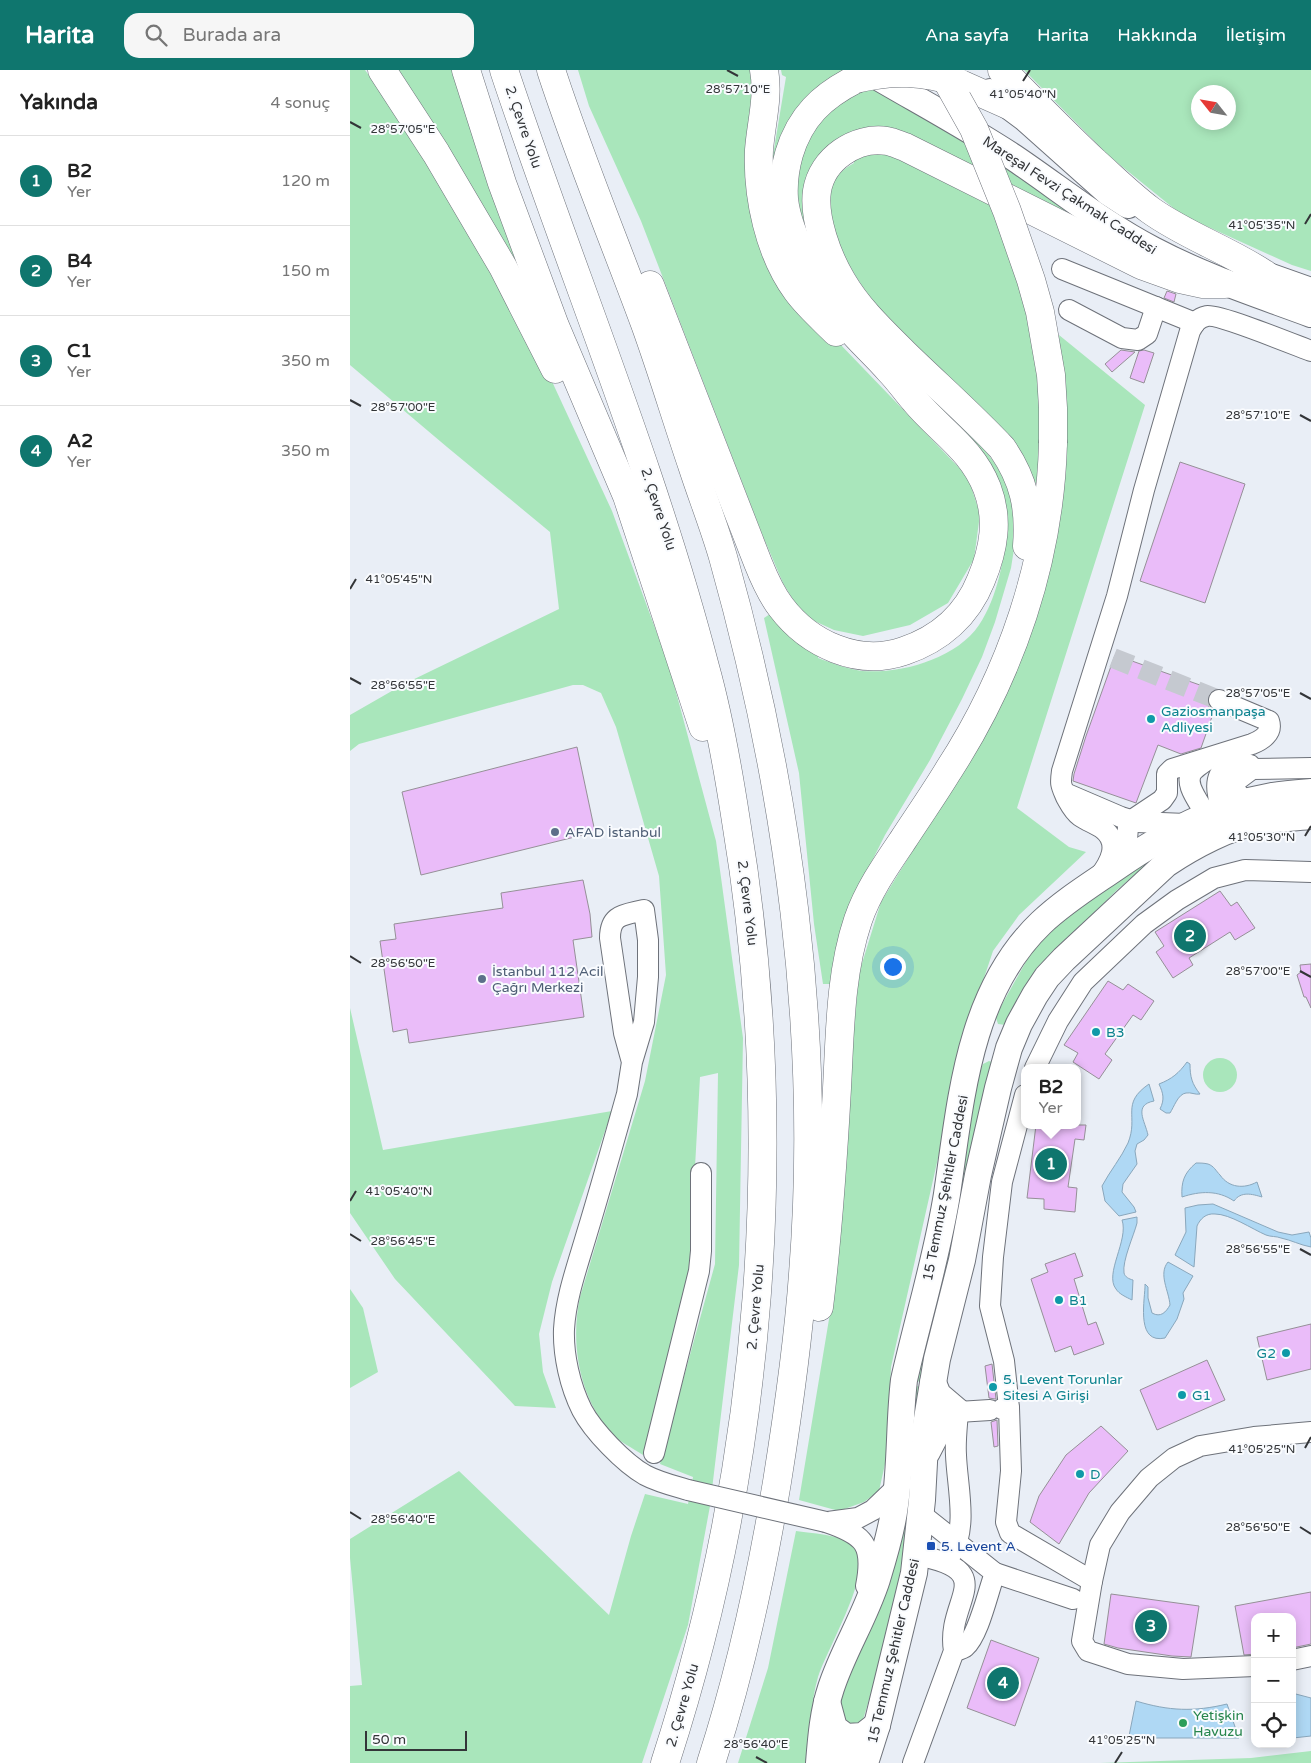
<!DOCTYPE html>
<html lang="tr">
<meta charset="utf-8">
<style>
:root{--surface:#fff;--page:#f6f6f6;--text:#222;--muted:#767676;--line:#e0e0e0;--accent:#0f766e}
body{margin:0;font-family:"Varela Round",sans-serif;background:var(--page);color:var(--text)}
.controls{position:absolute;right:15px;bottom:15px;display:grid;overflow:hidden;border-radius:10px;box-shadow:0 2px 12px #0003}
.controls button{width:45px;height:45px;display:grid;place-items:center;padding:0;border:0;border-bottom:1px solid var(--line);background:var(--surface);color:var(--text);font:25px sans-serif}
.compass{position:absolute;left:841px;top:15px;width:45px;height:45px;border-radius:50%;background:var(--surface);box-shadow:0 2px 12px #0003;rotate:301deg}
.scale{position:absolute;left:15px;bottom:12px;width:102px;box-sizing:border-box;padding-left:5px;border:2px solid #333538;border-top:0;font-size:14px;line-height:18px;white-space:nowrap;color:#333538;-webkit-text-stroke:4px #f9fbfe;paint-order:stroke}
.you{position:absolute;left:542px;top:896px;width:18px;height:18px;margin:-12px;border:4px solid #fff;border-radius:50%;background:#1a73e8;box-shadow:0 0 0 8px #1a73e833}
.badge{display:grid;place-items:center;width:32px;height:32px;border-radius:50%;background:var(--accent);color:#fff;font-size:16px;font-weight:700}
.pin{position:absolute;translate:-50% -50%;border:2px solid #fff;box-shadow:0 1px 5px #0006}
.popup{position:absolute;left:671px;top:994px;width:60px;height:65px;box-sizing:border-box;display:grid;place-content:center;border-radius:10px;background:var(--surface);filter:drop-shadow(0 1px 4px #0005);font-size:16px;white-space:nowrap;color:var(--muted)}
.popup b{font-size:19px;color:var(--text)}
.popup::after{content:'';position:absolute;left:50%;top:100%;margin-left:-10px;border:10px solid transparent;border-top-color:var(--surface)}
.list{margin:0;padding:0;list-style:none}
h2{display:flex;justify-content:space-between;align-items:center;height:65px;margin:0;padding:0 20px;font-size:21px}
h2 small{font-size:16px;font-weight:400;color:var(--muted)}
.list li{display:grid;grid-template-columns:32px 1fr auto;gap:15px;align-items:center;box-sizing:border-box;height:90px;padding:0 20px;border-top:1px solid var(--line)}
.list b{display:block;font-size:19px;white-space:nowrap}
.list p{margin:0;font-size:16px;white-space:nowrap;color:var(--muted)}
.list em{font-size:16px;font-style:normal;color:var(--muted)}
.icon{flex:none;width:28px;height:28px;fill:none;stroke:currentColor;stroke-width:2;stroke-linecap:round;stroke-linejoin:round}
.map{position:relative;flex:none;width:961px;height:1693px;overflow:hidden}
header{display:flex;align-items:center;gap:30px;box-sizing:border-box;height:70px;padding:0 25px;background:var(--accent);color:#fff}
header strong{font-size:24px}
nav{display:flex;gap:28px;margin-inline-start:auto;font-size:18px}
.search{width:350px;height:45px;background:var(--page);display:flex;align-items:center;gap:12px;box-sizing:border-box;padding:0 18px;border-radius:15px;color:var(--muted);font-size:19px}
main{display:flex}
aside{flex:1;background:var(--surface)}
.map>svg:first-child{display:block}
</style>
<header>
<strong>Harita</strong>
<div class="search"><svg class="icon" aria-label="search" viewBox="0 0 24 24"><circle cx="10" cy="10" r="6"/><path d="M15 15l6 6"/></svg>Burada ara</div>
<nav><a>Ana sayfa</a><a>Harita</a><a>Hakkında</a><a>İletişim</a></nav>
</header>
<main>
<aside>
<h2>Yakında<small>4 sonuç</small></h2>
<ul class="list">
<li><span class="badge">1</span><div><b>B2</b><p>Yer</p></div><em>120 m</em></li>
<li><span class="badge">2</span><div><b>B4</b><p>Yer</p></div><em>150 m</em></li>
<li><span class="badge">3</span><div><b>C1</b><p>Yer</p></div><em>350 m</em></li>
<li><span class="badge">4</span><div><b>A2</b><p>Yer</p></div><em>350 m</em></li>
</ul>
</aside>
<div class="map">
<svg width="961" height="1693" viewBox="0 0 961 1693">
<rect width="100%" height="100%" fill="#e9eef6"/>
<!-- green -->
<g fill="#a9e6bb" fill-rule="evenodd">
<path d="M0 0H15L30 20 129 175 199 305 262 441 319 596 366 771 393 968 389 1195 360 1436 338 1555 292 1693H0V1616L12 1615 0 1488V1469L109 1401 259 1545 281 1466 295 1424 338 1434 343 1407 310 1394 365 1194 368 1003 350 1007 343 1133 345 1189 326 1269 293 1385C283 1378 269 1372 261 1363 229 1327 220 1273 230 1227L295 1011 316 905 309 806 266 657 251 623 233 615H223L9 674 0 681V645L54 614 209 539 200 462 97 377 0 295Z"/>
<path d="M46 0H108L179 203 170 205Z"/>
<path d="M228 0H409L402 99 488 272 618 407 630 444 624 489 598 533 560 555 513 566 484 560 460 549 445 533 433 513 412 464 291 151 239 36Z"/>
<path d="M431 0H498L425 129 423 85 436 7 432 5Z"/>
<path d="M674 0H961V201L942 195 832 145 759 86ZM848 22H878V52H848Z"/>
<path d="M521 15 591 53 764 172 502 67 461 155 644 392 656 411 663 433 664 479 661 498 645 552 632 587 612 629 580 690 535 765 515 805 484 914H473L464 854 449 703 414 548 420 544 469 584 468 588C482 593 497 599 512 601 551 604 606 589 629 555 648 527 654 489 657 456L539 291 445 142 449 79 477 38Z"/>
<path d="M536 82 642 130C662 190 684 250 689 314 692 347 690 381 689 414L683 412C675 399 667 383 657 370 638 346 614 323 593 301 569 277 542 254 521 228 501 202 467 148 483 114 487 104 495 98 504 93L503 86Z"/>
<path d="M709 265 795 335 667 738 719 777 736 782 669 845 643 881 617 959 541 1297 537 1385 529 1421 514 1432 489 1441 449 1430 485 1213 501 990 509 903 531 832 586 743 654 622 714 335Z"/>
<path d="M815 779 768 819 705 882 656 955 648 954 646 948 650 938 683 879 707 855 762 812Z"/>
<path d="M0 938 33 1080 262 1041 202 1212 189 1264 193 1302 206 1338 165 1336 45 1209 0 1143Z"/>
<circle cx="870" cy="1005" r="17"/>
<path d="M639 991 642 992 573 1312 563 1311 612 1090 629 1004 633 994Z"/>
<path d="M0 1219 13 1238 28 1302 0 1318Z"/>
<path d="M561 1315 572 1317 559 1472 538 1567 512 1653 509 1658 490 1651V1626Z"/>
<path d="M446 1461C464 1464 500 1464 508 1482 520 1507 477 1579 468 1607 460 1634 461 1664 458 1693H388L418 1598Z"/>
<path d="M961 1681V1693H750L901 1688Z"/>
</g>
<!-- water -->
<g fill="#afd8f4" stroke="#8aa7bc">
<path d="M837 992 840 994C840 1007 842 1014 850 1024 845 1025 841 1022 836 1023 828 1024 824 1037 820 1043H816L810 1039C815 1029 813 1023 809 1014 822 1009 829 1003 837 992Z"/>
<path d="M799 1014 804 1031C783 1035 795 1051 798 1065L794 1070 787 1074 785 1081 787 1094 773 1114 772 1122 784 1137 786 1142 769 1146 755 1131 752 1116C760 1101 771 1088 778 1073 789 1046 770 1034 799 1014Z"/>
<path d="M846 1093C850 1093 854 1093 858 1094 864 1096 866 1101 870 1105 879 1118 894 1119 907 1112L912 1127C902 1124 891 1121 884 1131 868 1120 850 1121 832 1127 831 1112 834 1103 846 1093Z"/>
<path d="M863 1134 928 1162 942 1165 959 1162 961 1168V1177C950 1175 941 1170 931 1168 926 1166 921 1167 916 1165 902 1159 880 1144 865 1144 856 1143 850 1149 847 1156L844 1197 825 1185 836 1162 835 1138 848 1135Z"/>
<path d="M787 1147V1153C784 1165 772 1191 774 1203 775 1207 779 1209 783 1210L782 1230C776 1227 769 1224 766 1219 754 1204 779 1170 772 1150Z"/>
<path d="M818 1192 843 1206 833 1223 834 1229 827 1249 815 1268C787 1274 794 1235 795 1217V1214L798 1217V1228L802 1243C811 1248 816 1242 820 1235 819 1221 808 1204 818 1192Z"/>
<path d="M942 1623 961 1628V1666L943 1668Z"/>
<path d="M786 1631C819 1641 844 1642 877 1634L889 1668H801L779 1666Z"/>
</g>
<!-- building -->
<g fill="#eabcf9" stroke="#959097">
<path d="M817 221 826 224 824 232 814 228Z"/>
<path d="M771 280 785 282 762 302 755 294Z"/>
<path d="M794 280 804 283 794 313 780 308 789 281Z"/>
<path d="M830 392 895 414 855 533 790 511Z"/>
<path d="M765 585 864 620 858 625 857 631 859 637 864 641 851 678 831 684 808 675 786 733 723 711 724 704 736 666Z"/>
<path d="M227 677 245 762 71 805 52 722Z"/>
<path d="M233 810 240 844 242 867 223 870 234 947 59 973 57 959 43 962 30 871 46 869 44 854 153 838 151 823Z"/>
<path d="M870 821 881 836 887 832 905 858 885 870 880 862 839 888 843 895 823 908 806 882 814 876 805 862Z"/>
<path d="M961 894V938L956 927H954L947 905 951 902 950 895Z"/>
<path d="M758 911 773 920 778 914 804 931 791 950 783 945 755 984 762 990 749 1009 723 992 728 983 714 975Z"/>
<path d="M686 1055H736L734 1070 725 1069 718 1117 727 1118 725 1142 694 1139V1129L677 1128Z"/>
<path d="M725 1183 733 1206 724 1209 738 1255 746 1252 754 1274 724 1285 721 1276 705 1282 681 1209 698 1202 695 1194Z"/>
<path d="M961 1254V1299L917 1310 907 1267Z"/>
<path d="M857 1290 875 1330 807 1360 790 1320Z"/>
<path d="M642 1294 646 1329H645L639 1328 635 1296Z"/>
<path d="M647 1350 648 1376 644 1377 641 1352Z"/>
<path d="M751 1356 778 1381 739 1423 709 1474 680 1452 689 1426 716 1385Z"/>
<path d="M961 1522V1574L942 1578V1547H905V1584L894 1585 885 1536Z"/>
<path d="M761 1524 849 1536 841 1587 822 1586 768 1578 754 1574Z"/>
<path d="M641 1570 689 1588 665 1656 617 1638Z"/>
</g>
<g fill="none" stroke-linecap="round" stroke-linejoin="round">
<!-- minor-tunnel -->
<path stroke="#c5c9d0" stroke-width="20" stroke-dasharray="20 10" stroke-linecap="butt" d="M763 588 869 630"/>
<!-- minor casing -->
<g stroke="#6e727a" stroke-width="22">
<g id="minor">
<path d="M712 199 845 253"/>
<path d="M719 240 772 268 788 270 797 264 806 237"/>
<path d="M715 723 771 747 787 752 836 754"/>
<path d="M898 731 890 726 884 719 886 711 902 699 961 698"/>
<path d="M872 739C862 712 866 690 900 695"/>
<path d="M857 746C850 733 831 712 844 700 848 696 853 693 857 690"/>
<path d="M772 793 776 783 778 757 782 750 812 730 817 723V704L822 699 902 674C912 670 923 663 919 651L869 630"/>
<path d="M749 807C760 793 771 773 753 759 746 754 737 751 730 746 723 741 720 734 716 727 711 715 710 715 712 701L767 526 794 420 840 261C844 254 847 248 857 246 869 244 945 275 961 281"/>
<path d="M282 992 274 963 260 868C260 844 274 845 294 840L298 870V907L294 952 282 992 277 1024C264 1070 251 1117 237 1163 228 1194 216 1226 214 1259 213 1285 220 1316 232 1340 243 1361 274 1393 295 1405 308 1412 324 1416 338 1420"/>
<path d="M685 998 708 951 733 912 794 854 827 830 864 808 895 800 961 802"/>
<path d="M659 1338 654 1291 640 1236 643 1187 652 1112 675 1025"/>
<path d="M652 1339 659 1338 661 1401 656 1452 660 1463 742 1511"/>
<path d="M608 1342 640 1340"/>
<path d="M304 1383 349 1201 351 1181V1103"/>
<path d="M571 1444 645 1503C638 1521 629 1565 615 1577 613 1579 608 1580 604 1581"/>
<path d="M476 1452C515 1465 524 1475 516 1516"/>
<path d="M478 1452 508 1448 523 1440 548 1416"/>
<path d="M602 1483C618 1456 607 1415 606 1385 605 1371 607 1356 608 1342"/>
<path d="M645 1503 723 1529"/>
<path d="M942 1590 961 1586"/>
<path d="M905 1596 833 1599 778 1594 738 1581 732 1571 742 1511 750 1475 770 1442 799 1408 824 1388 850 1376 904 1367 961 1362"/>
<path d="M563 1693 604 1581C595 1529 653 1502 566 1485"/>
</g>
</g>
<!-- major casing -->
<g stroke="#6e727a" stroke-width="28">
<g id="major">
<path d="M516 0C565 29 616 56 663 87 709 118 753 154 803 180 854 207 907 224 961 244"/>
<path d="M640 22 675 48 758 122 778 135"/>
<path d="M896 198 961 221"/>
<path d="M577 1382 590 1357 608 1342 588 1325 583 1313"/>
<path d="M477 1632 484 1658 496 1667 513 1666 527 1655"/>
<path d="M469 1693C471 1668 473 1642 481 1618 493 1581 515 1547 527 1509 534 1486 542 1460 545 1435 551 1394 549 1352 554 1310 568 1248 587 1187 597 1124 611 1030 618 923 691 853 714 831 742 814 768 796 815 764 864 736 922 726 934 724 948 723 961 722"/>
<path d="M476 1693C486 1683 494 1682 504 1693"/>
<path d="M515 1693 527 1655 564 1503 572 1430 576 1355 587 1289 612 1190 628 1105 648 1018 659 978 669 954 685 925 697 907 714 889 816 794C843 776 880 756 911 751 927 748 944 748 961 746"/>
</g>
</g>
<!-- highway casing -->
<g stroke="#6e727a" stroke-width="29">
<g id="highway">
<path d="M32 0 86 83 153 197 205 299"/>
<path d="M116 0 152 113 205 256 277 426 353 657"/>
<path d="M154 0C220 199 302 393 355 597 369 647 378 699 386 751 438 1063 413 1392 315 1693"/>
<path d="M201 0C229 86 264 170 295 254 312 301 326 348 342 395 352 426 364 456 373 487 438 718 472 964 453 1204 448 1274 438 1343 427 1412 411 1508 391 1601 361 1693"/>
<path d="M414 0C419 27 411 53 409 80 407 126 419 183 447 221 458 236 473 249 486 262"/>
<path d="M652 0C683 31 713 62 745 92 763 108 780 125 800 140 836 166 879 180 916 205"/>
<path d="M613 15 658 35"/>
<path d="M300 215 408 493C414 508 421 524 431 537 459 574 508 597 554 581 590 569 617 545 631 510 644 479 649 449 637 418 622 379 590 361 565 331 556 321 549 310 539 300 525 284 509 270 496 254 471 223 438 168 434 129 433 114 435 98 439 84 450 47 472 26 506 9"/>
<path d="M677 476C680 438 674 410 652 378 622 346 588 316 556 285 533 262 509 240 492 211 478 188 463 148 467 121 472 89 506 66 537 71 543 72 549 75 555 77L791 195 830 209 853 214H875"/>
<path d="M469 1237C478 1164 483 1091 487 1018 490 963 490 903 508 850 518 821 536 795 553 770 568 747 584 724 598 701 661 604 700 490 703 373"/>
</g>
</g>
<!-- minor -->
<use href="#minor" stroke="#fff" stroke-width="20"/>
<!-- major -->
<use href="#major" stroke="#fff" stroke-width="26"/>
<!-- highway -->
<use href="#highway" stroke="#fff" stroke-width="28"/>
<!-- minor-bridge casing -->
<g stroke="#6e727a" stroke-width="22" stroke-linecap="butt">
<path id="minor-bridge" d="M338 1420 476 1452"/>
</g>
<!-- highway-bridge casing -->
<g stroke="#6e727a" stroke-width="29" stroke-linecap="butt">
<g id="highway-bridge">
<path d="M591 0 624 59 657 141 681 210 690 242 701 305 703 338V373"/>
<path d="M506 9C542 0 574 1 609 13"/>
</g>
</g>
<!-- minor-bridge -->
<use href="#minor-bridge" stroke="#fff" stroke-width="20"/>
<!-- highway-bridge -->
<use href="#highway-bridge" stroke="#fff" stroke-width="28"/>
</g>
<!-- ticks -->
<path fill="none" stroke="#333538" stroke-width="2" d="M377 0 388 6M673 11 680 0M0 52 11 58M955 154 961 144M0 330 11 336M950 345 961 351M0 519 6 509M0 608 11 614M950 623 961 629M955 766 961 756M0 886 11 893M950 901 961 907M0 1131 6 1121M0 1164 11 1171M950 1179 961 1185M955 1378 961 1367M0 1442 11 1449M950 1457 961 1464M406 1687 417 1693M765 1693 772 1682"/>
<!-- markers -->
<g fill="#0f9aa8" stroke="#f9fbfe" stroke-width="2">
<circle cx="801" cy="649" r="5"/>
<circle cx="746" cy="962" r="5"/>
<circle cx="709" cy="1230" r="5"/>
<circle cx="936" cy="1283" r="5"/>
<circle cx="643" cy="1317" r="5"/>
<circle cx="832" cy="1325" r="5"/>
<circle cx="730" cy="1404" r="5"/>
</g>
<g fill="#5c6f8a" stroke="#f9fbfe" stroke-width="2">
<circle cx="205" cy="762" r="5"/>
<circle cx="132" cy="909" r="5"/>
</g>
<rect fill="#1a4fb4" stroke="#f9fbfe" stroke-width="2" x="576" y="1471" width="10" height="10" rx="2.5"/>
<circle fill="#2e9e5b" stroke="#f9fbfe" stroke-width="2" cx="833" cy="1653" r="5"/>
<g text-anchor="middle" stroke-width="4" stroke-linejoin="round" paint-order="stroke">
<!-- street labels -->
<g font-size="14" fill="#333538" stroke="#f9fbfe">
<text transform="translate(174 57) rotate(71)" y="5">2. Çevre Yolu</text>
<text transform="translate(720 125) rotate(33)" y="5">Mareşal Fevzi Çakmak Caddesi</text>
<text transform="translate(309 439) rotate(72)" y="5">2. Çevre Yolu</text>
<text transform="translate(398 833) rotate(83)" y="5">2. Çevre Yolu</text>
<text transform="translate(595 1118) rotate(-79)" y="5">15 Temmuz Şehitler Caddesi</text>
<text transform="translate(405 1237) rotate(-85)" y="5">2. Çevre Yolu</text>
<text transform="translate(543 1581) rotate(-77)" y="5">15 Temmuz Şehitler Caddesi</text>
<text transform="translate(332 1635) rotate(-74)" y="5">2. Çevre Yolu</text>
</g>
<!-- culture labels -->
<g font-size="14" fill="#0d838f" stroke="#f9fbfe" text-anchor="start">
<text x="811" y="646">Gaziosmanpaşa<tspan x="811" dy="16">Adliyesi</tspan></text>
<text x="756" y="967">B3</text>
<text x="719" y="1235">B1</text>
<text x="926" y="1288" text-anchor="end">G2</text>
<text x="653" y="1314">5. Levent Torunlar<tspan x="653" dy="16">Sitesi A Girişi</tspan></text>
<text x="842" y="1330">G1</text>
<text x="740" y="1409">D</text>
</g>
<!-- service labels -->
<g font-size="14" fill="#4e5e75" stroke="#f9fbfe" text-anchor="start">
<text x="215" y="767">AFAD İstanbul</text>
<text x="142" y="906">İstanbul 112 Acil<tspan x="142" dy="16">Çağrı Merkezi</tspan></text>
</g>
<!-- transit labels -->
<g font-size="14" fill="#164399" stroke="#f9fbfe" text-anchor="start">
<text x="591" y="1481">5. Levent A</text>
</g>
<!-- leisure labels -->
<g font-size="14" fill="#27864d" stroke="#f9fbfe" text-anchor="start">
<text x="843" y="1650">Yetişkin<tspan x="843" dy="16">Havuzu</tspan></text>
</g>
</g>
<g font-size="12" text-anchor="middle" fill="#333538" stroke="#f9fbfe" stroke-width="4" stroke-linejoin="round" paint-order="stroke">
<text x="388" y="23">28°57'10"E</text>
<text x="673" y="28">41°05'40"N</text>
<text x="53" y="63">28°57'05"E</text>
<text x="912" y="159">41°05'35"N</text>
<text x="53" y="341">28°57'00"E</text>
<text x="908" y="349">28°57'10"E</text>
<text x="49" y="513">41°05'45"N</text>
<text x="53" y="619">28°56'55"E</text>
<text x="908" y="627">28°57'05"E</text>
<text x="912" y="771">41°05'30"N</text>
<text x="53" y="897">28°56'50"E</text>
<text x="908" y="905">28°57'00"E</text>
<text x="49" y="1125">41°05'40"N</text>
<text x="53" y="1175">28°56'45"E</text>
<text x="908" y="1183">28°56'55"E</text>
<text x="912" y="1383">41°05'25"N</text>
<text x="53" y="1453">28°56'40"E</text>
<text x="908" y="1461">28°56'50"E</text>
<text x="772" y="1674">41°05'25"N</text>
<text x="406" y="1678">28°56'40"E</text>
</g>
</svg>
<div class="controls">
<button>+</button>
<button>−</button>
<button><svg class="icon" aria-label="locate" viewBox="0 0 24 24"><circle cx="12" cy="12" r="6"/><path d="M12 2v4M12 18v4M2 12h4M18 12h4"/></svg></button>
</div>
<svg class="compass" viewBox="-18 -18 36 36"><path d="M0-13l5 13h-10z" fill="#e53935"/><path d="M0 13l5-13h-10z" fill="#767676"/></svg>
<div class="scale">50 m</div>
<div class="you"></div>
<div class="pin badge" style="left:701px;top:1094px">1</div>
<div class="popup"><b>B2</b>Yer</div>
<div class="pin badge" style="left:840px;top:866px">2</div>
<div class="pin badge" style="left:801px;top:1556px">3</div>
<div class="pin badge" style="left:653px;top:1613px">4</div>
</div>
</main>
